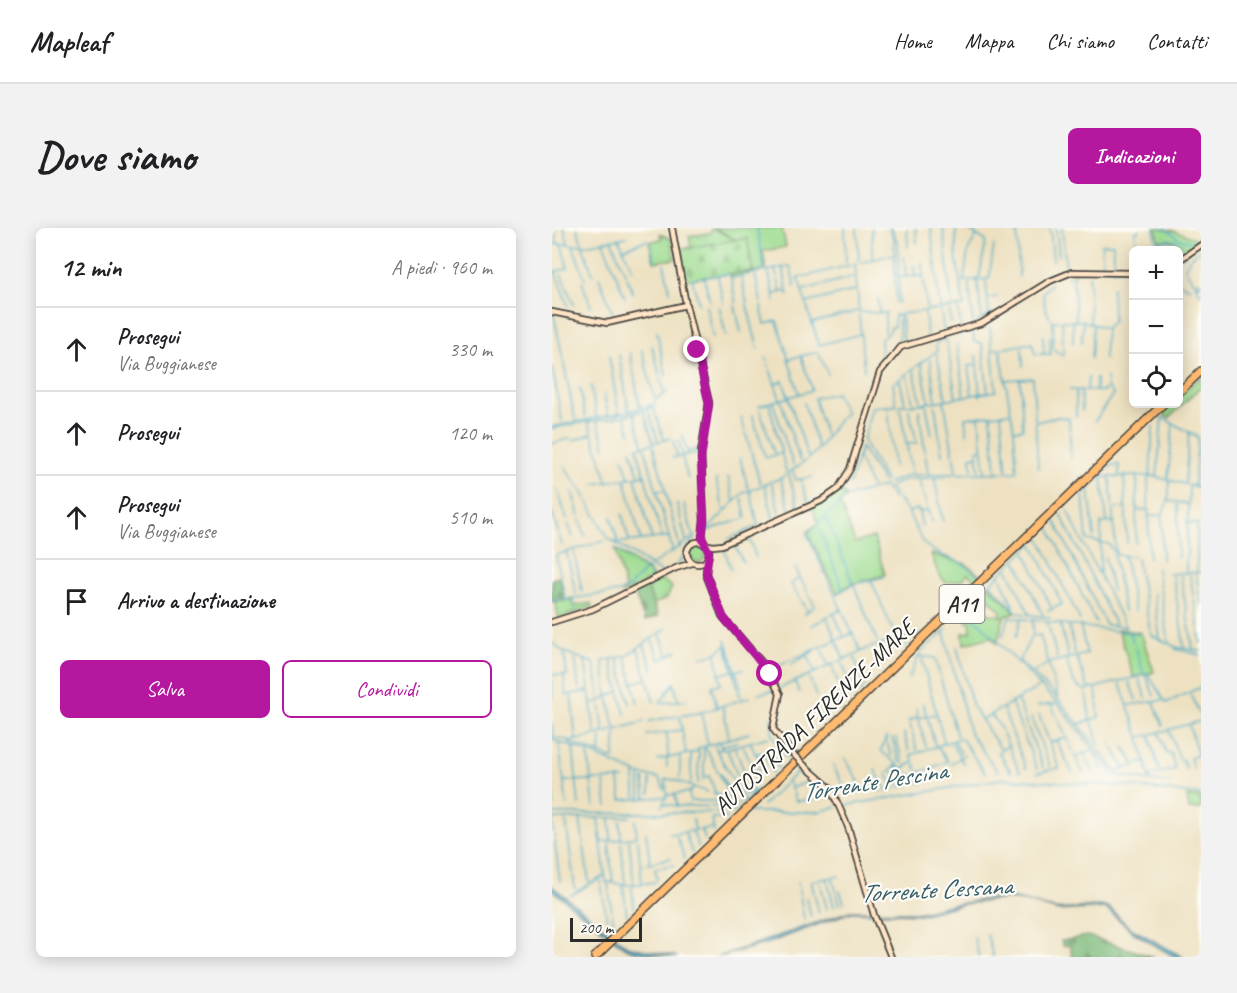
<!DOCTYPE html>
<html lang="it">
<meta charset="utf-8">
<style>
:root{--surface:#fff;--page:#f2f2f2;--text:#202124;--muted:#757577;--line:#e0e0e0;--accent:#b5179e}
body{margin:0;font-family:Caveat,sans-serif;background:var(--page);color:var(--text)}
.controls{position:absolute;right:18px;top:18px;display:grid;overflow:hidden;border-radius:9px;box-shadow:0 3px 15px #0003}
.controls button{width:54px;height:54px;display:grid;place-items:center;padding:0;border:0;border-bottom:2px solid var(--line);background:var(--surface);color:var(--text);font:30px sans-serif}
.scale{position:absolute;left:18px;bottom:15px;width:72px;box-sizing:border-box;padding-left:6px;border:3px solid #2b2b2b;border-top:0;font-size:16px;line-height:21px;white-space:nowrap;color:#2b2b2b;-webkit-text-stroke:4px #fdfcf7;paint-order:stroke}
.stop{position:absolute;width:18px;height:18px;margin:-14px;border:4px solid #b5179e;border-radius:50%;background:#fff}
.stop.end{background:#b5179e;border-color:#fff;box-shadow:0 2px 6px #0008}
.list{margin:0;padding:0;list-style:none}
h2{display:flex;justify-content:space-between;align-items:center;height:78px;margin:0;padding:0 24px;font-size:26px}
h2 small{font-size:20px;font-weight:400;color:var(--muted)}
.list li{display:grid;grid-template-columns:39px 1fr auto;gap:18px;align-items:center;box-sizing:border-box;height:84px;padding:0 24px;border-top:2px solid var(--line)}
.list b{display:block;font-size:22px;white-space:nowrap}
.list p{margin:0;font-size:20px;white-space:nowrap;color:var(--muted)}
.list em{font-size:20px;font-style:normal;color:var(--muted)}
.actions{display:flex;gap:12px;padding:18px 24px}
.actions a{flex:1;padding:14px 0;border:2px solid var(--accent);border-radius:9px;text-align:center;font-size:21px;color:var(--accent)}
.actions .main{background:var(--accent);color:#fff}
.icon{flex:none;width:33px;height:33px;fill:none;stroke:currentColor;stroke-width:2;stroke-linecap:round;stroke-linejoin:round}
.map{position:relative;flex:none;width:649px;height:729px;overflow:hidden;border-radius:9px}
header{display:flex;align-items:center;gap:36px;box-sizing:border-box;height:84px;padding:0 30px;background:var(--surface);border-bottom:2px solid var(--line)}
header strong{font-size:28px}
nav{display:flex;gap:33px;margin-inline-start:auto;font-size:21px}
.intro{display:flex;align-items:center;justify-content:space-between;box-sizing:border-box;height:144px;padding:0 36px}
h1{margin:0;font-size:42px}
.button{padding:15px 27px;border-radius:9px;background:var(--accent);color:#fff;font-size:21px;font-weight:700}
main{display:flex;gap:36px;padding:0 36px}
aside{flex:1;background:var(--surface);border-radius:9px;box-shadow:0 3px 15px #0003}
.map>svg:first-child{display:block}
</style>
<header>
<strong>Mapleaf</strong>
<nav><a>Home</a><a>Mappa</a><a>Chi siamo</a><a>Contatti</a></nav>
</header>
<div class="intro"><h1>Dove siamo</h1><a class="button">Indicazioni</a></div>
<main>
<aside>
<h2>12 min<small>A piedi · 960 m</small></h2>
<ul class="list">
<li><svg class="icon" aria-label="ahead" viewBox="0 0 24 24"><path d="M12 20V5M6 11l6-6 6 6"/></svg><div><b>Prosegui</b><p>Via Buggianese</p></div><em>330 m</em></li>
<li><svg class="icon" aria-label="ahead" viewBox="0 0 24 24"><path d="M12 20V5M6 11l6-6 6 6"/></svg><div><b>Prosegui</b></div><em>120 m</em></li>
<li><svg class="icon" aria-label="ahead" viewBox="0 0 24 24"><path d="M12 20V5M6 11l6-6 6 6"/></svg><div><b>Prosegui</b><p>Via Buggianese</p></div><em>510 m</em></li>
<li><svg class="icon" aria-label="arrive" viewBox="0 0 24 24"><path d="M6 21V4h12l-3 4 3 4H6"/></svg><div><b>Arrivo a destinazione</b></div></li>
</ul>
<div class="actions"><a class="main">Salva</a><a>Condividi</a></div>
</aside>
<div class="map">
<svg width="649" height="729" viewBox="0 0 649 729">
<defs>
<pattern id="forest-firs" width="22" height="20" patternUnits="userSpaceOnUse" patternTransform="scale(1.5)"><rect width="22" height="20" fill="#7ebb7a"/><path d="M5 1l3.5 6h-7zM16 11l3.5 6h-7z" fill="#679864"/></pattern>
<pattern id="cemetery-stones" width="16" height="16" patternUnits="userSpaceOnUse" patternTransform="scale(1.5)"><rect width="16" height="16" fill="#9ddb90"/><path d="M2 7V4a2 2 0 0 1 4 0v3zM10 15v-3a2 2 0 0 1 4 0v3z" fill="#87bc7c"/></pattern>
<pattern id="park-tufts" width="24" height="20" patternUnits="userSpaceOnUse" patternTransform="scale(1.5)"><rect width="24" height="20" fill="#9ddb90"/><path d="M3 7l-1-3M5 7V3M7 7l1-3M15 17l-1-3M17 17v-4M19 17l1-3" fill="none" stroke="#87bc7c"/></pattern>
<pattern id="water-ripples" width="26" height="14" patternUnits="userSpaceOnUse" patternTransform="scale(1.5)"><rect width="26" height="14" fill="#44a8c4"/><path d="M2 4q2-2 4 0t4 0M15 11q2-2 4 0t4 0" fill="none" stroke="#39899f"/></pattern>
</defs>
<rect width="100%" height="100%" fill="#fdfcf7"/>
<filter id="ink" filterUnits="userSpaceOnUse"><feTurbulence type="fractalNoise" baseFrequency=".0167" numOctaves="2"/><feDisplacementMap in="SourceGraphic" scale="12" xChannelSelector="R" yChannelSelector="G"/><feConvolveMatrix kernelMatrix="1 2 1 2 8 2 1 2 1" color-interpolation-filters="sRGB"/></filter>
<filter id="wash" filterUnits="userSpaceOnUse"><feTurbulence type="fractalNoise" baseFrequency=".008" numOctaves="4" result="noise"/><feDisplacementMap in="SourceGraphic" scale="24" xChannelSelector="R" yChannelSelector="G"/><feGaussianBlur stdDeviation="1.35" result="paint"/><feColorMatrix in="noise" values="0 0 0 0 0 0 0 0 0 0 0 0 0 0 0 0 0 1.4 0 .05"/><feComposite in="paint" operator="in"/></filter>
<g filter="url(#wash)">
<rect width="100%" height="100%" fill="#ede1c1"/>
<!-- grass -->
<g fill="#9ddb90" stroke="#64835e" stroke-width="1.5">
<path d="M163 0H230L234 19 211 23 214 41 179 50 178 46 201 43 195 10 184 12Z"/>
<path d="M604 0C615 0 642 8 649 15L631 28 630 18C621 12 617 12 607 14Z"/>
<path d="M108 6 119 11 123 31 102 34 97 14 109 11Z"/>
<path d="M649 148V158L617 190 610 186 620 176H626L627 169Z"/>
<path d="M288 262 294 268 288 275 303 315 322 309 333 347 299 356 285 365 255 304 266 295 260 279Z"/>
<circle cx="146" cy="326" r="8"/>
<path d="M63 321 100 347V351L70 366 73 360Z"/>
<path d="M379 326 414 336 429 348 423 353 416 346 410 352 394 355 387 347Z"/>
<path d="M436 357 463 384 452 389 445 415 439 409 412 416 411 405 419 404 418 393 415 394 412 388 417 382 449 388V383L429 363Z"/>
<path d="M20 371 22 378 39 375 40 379 7 390 3 374Z"/>
<path d="M566 401 589 405 602 444 582 450Z"/>
<path d="M635 568 649 570V581H637Z"/>
</g>
<!-- forest -->
<g fill="url(#forest-firs)" stroke="#547352" stroke-width="1.5">
<path d="M8 349 12 373 0 374V351Z"/>
<path d="M95 358 106 388 93 393 82 364Z"/>
<path d="M535 708 602 729H520L518 717 511 718 509 713Z"/>
</g>
<!-- cemetery -->
<path fill="url(#cemetery-stones)" stroke="#64835e" stroke-width="1.5" d="M195 10 201 43 130 52 125 21Z"/>
<!-- park -->
<g fill="url(#park-tufts)" stroke="#64835e" stroke-width="1.5">
<path d="M160 0 184 12 139 19 137 8 158 5Z"/>
<path d="M109 351 120 359 115 370 102 376 95 358Z"/>
</g>
<!-- water -->
<g fill="url(#water-ripples)" stroke="#386a78" stroke-width="1.5">
<path d="M0 658 75 718 126 729 85 724 73 720 0 662Z"/>
<path d="M450 669C469 670 486 678 504 681 521 683 539 676 556 679L577 699 631 729 621 728 582 705 553 680 506 683 473 673 454 671 412 676 371 686 299 684 217 715 166 729 298 683 370 684 397 677Z"/>
</g>
<g fill="none" stroke-linecap="round" stroke-linejoin="round">
<!-- stream -->
<g stroke="#44a8c4" stroke-width="1.5">
<path d="M2 0 6 15"/>
<path d="M12 0 16 15"/>
<path d="M25 0 30 16"/>
<path d="M205 0 212 41"/>
<path d="M293 0 294 35"/>
<path d="M305 0 307 32"/>
<path d="M320 0V30"/>
<path d="M337 0 342 11 344 75"/>
<path d="M339 0 346 15 347 75"/>
<path d="M355 0 356 19"/>
<path d="M364 0 365 15"/>
<path d="M379 0 388 79"/>
<path d="M391 0 400 78"/>
<path d="M413 0 434 13 427 51"/>
<path d="M465 0 467 49"/>
<path d="M498 0 501 33"/>
<path d="M504 0 507 28"/>
<path d="M510 0 514 42"/>
<path d="M602 0 605 22"/>
<path d="M613 0 627 11 647 16"/>
<path d="M422 2V0"/>
<path d="M59 11 81 65"/>
<path d="M67 11 81 43"/>
<path d="M607 13C617 11 622 11 630 18V28"/>
<path d="M51 14 73 69"/>
<path d="M98 15 103 33"/>
<path d="M0 16 33 17 74 9"/>
<path d="M21 18 33 51"/>
<path d="M31 19 41 47"/>
<path d="M71 21 95 12"/>
<path d="M586 22 583 4 587 3V0"/>
<path d="M648 22 638 30 633 40 640 53 649 54"/>
<path d="M352 29 354 49"/>
<path d="M551 34 549 16H561L563 40"/>
<path d="M370 35 371 47"/>
<path d="M112 36 118 63"/>
<path d="M303 36 307 84 335 85"/>
<path d="M362 38 363 49"/>
<path d="M231 39 236 67"/>
<path d="M555 41 582 43"/>
<path d="M216 42 223 73"/>
<path d="M223 42 229 64"/>
<path d="M3 43 16 78"/>
<path d="M1 44 16 40 9 16"/>
<path d="M9 46 22 77"/>
<path d="M203 46 209 74"/>
<path d="M537 47 538 94"/>
<path d="M189 48 195 75"/>
<path d="M521 48 524 92"/>
<path d="M47 49 63 91"/>
<path d="M152 49 158 74"/>
<path d="M166 49 171 75"/>
<path d="M347 49 371 48 375 82"/>
<path d="M515 49 525 46"/>
<path d="M179 50 184 75"/>
<path d="M425 51 430 92"/>
<path d="M412 52 416 23 424 8"/>
<path d="M410 53 437 51 442 17"/>
<path d="M434 53 437 88"/>
<path d="M30 54 39 78"/>
<path d="M417 54 421 95"/>
<path d="M626 54 638 60"/>
<path d="M499 56 491 64C492 75 493 85 501 93V121L510 127"/>
<path d="M643 56 649 66"/>
<path d="M644 56 649 57"/>
<path d="M251 62 301 49"/>
<path d="M222 66 234 63"/>
<path d="M326 70 327 84"/>
<path d="M437 70 445 69"/>
<path d="M254 75 304 62"/>
<path d="M147 76 140 51 177 46 179 50 238 38 243 59"/>
<path d="M195 77 206 121"/>
<path d="M154 78 161 109"/>
<path d="M167 78 174 108"/>
<path d="M183 78 189 104"/>
<path d="M209 78 213 96 225 93 247 166"/>
<path d="M397 79 399 95"/>
<path d="M406 79 409 98"/>
<path d="M373 83 375 109"/>
<path d="M389 84 392 104"/>
<path d="M0 87H2L23 191"/>
<path d="M307 87 312 143"/>
<path d="M502 93H531L553 100"/>
<path d="M425 94 442 85"/>
<path d="M510 94 511 126"/>
<path d="M259 95 306 83"/>
<path d="M421 102 422 114 430 115 436 165"/>
<path d="M105 104 114 148"/>
<path d="M309 106 267 117 246 50 343 26"/>
<path d="M333 107V87"/>
<path d="M406 107 429 98"/>
<path d="M491 108 492 125"/>
<path d="M363 113 352 115 349 86 412 78 404 27V0"/>
<path d="M521 115V93"/>
<path d="M530 115 531 94"/>
<path d="M405 116 412 169"/>
<path d="M100 118 112 163"/>
<path d="M470 120 471 138"/>
<path d="M90 122 102 169"/>
<path d="M442 122 480 115 483 126H500"/>
<path d="M78 125 88 179"/>
<path d="M498 125V108"/>
<path d="M67 127 77 183"/>
<path d="M385 127 394 171"/>
<path d="M424 127 428 168"/>
<path d="M57 128 67 186"/>
<path d="M214 130 228 171"/>
<path d="M236 131 266 124 276 146"/>
<path d="M539 131 541 97"/>
<path d="M552 131 554 100 561 93 560 60"/>
<path d="M329 132V111L337 105 339 99H342L343 87H346"/>
<path d="M378 132 384 173"/>
<path d="M369 135 377 174"/>
<path d="M0 139 10 193"/>
<path d="M325 141 332 130 347 119V87"/>
<path d="M362 143 369 175"/>
<path d="M355 147 361 175"/>
<path d="M453 152 481 150 486 240"/>
<path d="M348 153 353 176"/>
<path d="M223 156 231 153 256 229"/>
<path d="M39 158 44 188"/>
<path d="M28 160 33 188"/>
<path d="M517 162 552 163 554 160"/>
<path d="M529 163 530 183"/>
<path d="M535 163 536 149"/>
<path d="M544 163V150"/>
<path d="M52 166 56 187"/>
<path d="M420 167 416 138 424 137"/>
<path d="M392 172 404 244"/>
<path d="M229 173 248 233"/>
<path d="M217 175 234 243"/>
<path d="M221 175 241 237"/>
<path d="M252 175 266 220"/>
<path d="M374 176 380 207"/>
<path d="M344 177 341 156 385 123 384 114 394 110 404 170"/>
<path d="M207 178 260 162 249 128"/>
<path d="M383 178 390 227"/>
<path d="M336 180 342 239"/>
<path d="M96 181 106 213"/>
<path d="M348 181 360 246"/>
<path d="M208 182 222 225"/>
<path d="M367 182 376 245"/>
<path d="M92 184 101 214"/>
<path d="M82 186 91 216"/>
<path d="M200 186 214 230 228 225"/>
<path d="M449 187 455 244"/>
<path d="M439 188 444 243"/>
<path d="M73 189 78 205"/>
<path d="M189 189 208 255"/>
<path d="M427 189 433 244"/>
<path d="M524 189V163"/>
<path d="M45 192 53 219"/>
<path d="M36 193 56 255"/>
<path d="M543 193 561 166 555 159 554 149"/>
<path d="M484 194 506 189 517 190 519 230"/>
<path d="M0 199C35 190 68 188 102 176L104 171 115 164"/>
<path d="M0 201C34 192 68 192 101 179L112 212"/>
<path d="M463 202 471 201 468 151"/>
<path d="M130 206 136 225"/>
<path d="M415 206 413 190 457 185"/>
<path d="M273 207 262 170 284 165"/>
<path d="M126 212 131 227"/>
<path d="M20 213 39 206"/>
<path d="M121 213 125 227"/>
<path d="M0 216 18 210"/>
<path d="M356 216 365 215 357 182"/>
<path d="M101 218 113 260"/>
<path d="M93 220 121 324"/>
<path d="M79 222 87 248"/>
<path d="M137 223 146 221"/>
<path d="M130 229 136 251"/>
<path d="M306 229 319 259"/>
<path d="M71 230 77 250"/>
<path d="M120 230 147 224"/>
<path d="M188 230 196 260"/>
<path d="M13 239 31 265 56 310 110 345"/>
<path d="M240 241 244 252 260 249"/>
<path d="M420 242 419 229 424 228"/>
<path d="M427 242 425 222 429 221"/>
<path d="M236 244 246 278"/>
<path d="M567 247V237H560L531 267 535 312 557 316 564 327 582 328"/>
<path d="M572 247 575 315"/>
<path d="M598 247 601 198"/>
<path d="M558 248 564 326"/>
<path d="M83 249 100 311"/>
<path d="M176 249 182 273"/>
<path d="M382 249 391 293"/>
<path d="M394 249 355 251 337 259 356 284 371 315 383 324 411 336 428 349"/>
<path d="M549 249 600 248 649 260"/>
<path d="M605 249 610 190 613 191 646 209 642 258"/>
<path d="M366 250 380 295"/>
<path d="M596 250 597 330"/>
<path d="M616 250 621 195"/>
<path d="M164 251 172 284"/>
<path d="M550 251 555 294"/>
<path d="M73 252 89 312"/>
<path d="M229 252 238 283"/>
<path d="M249 252 256 274"/>
<path d="M334 253 311 213 320 179 369 176 444 163 438 100"/>
<path d="M633 254 637 205"/>
<path d="M336 255 358 247 465 244 462 202 448 121"/>
<path d="M42 256 94 247"/>
<path d="M220 256 228 287"/>
<path d="M213 257 221 290"/>
<path d="M297 257 309 219 331 254"/>
<path d="M537 260 542 309"/>
<path d="M5 261 15 291"/>
<path d="M20 263 27 288"/>
<path d="M106 263 113 262 128 320"/>
<path d="M617 273 636 276"/>
<path d="M125 276 134 312"/>
<path d="M132 276 141 307"/>
<path d="M563 280H573"/>
<path d="M515 282 546 345"/>
<path d="M586 282H597"/>
<path d="M0 284 10 317"/>
<path d="M356 284 366 281 367 284 376 283"/>
<path d="M367 284 370 298"/>
<path d="M70 286 77 313"/>
<path d="M509 287 563 396"/>
<path d="M597 288 610 287"/>
<path d="M59 289 66 314"/>
<path d="M274 290 325 413"/>
<path d="M28 292 33 308"/>
<path d="M503 293 554 397 574 399"/>
<path d="M563 294 549 295 548 348 573 398"/>
<path d="M635 295 649 296"/>
<path d="M16 296 21 309"/>
<path d="M645 298V342"/>
<path d="M267 300 291 362"/>
<path d="M497 300 544 395"/>
<path d="M157 302 194 290 190 271"/>
<path d="M153 304 191 265 229 250 255 232 268 219 286 192 294 185 284 165"/>
<path d="M487 309 528 392"/>
<path d="M110 310 85 220 119 210"/>
<path d="M197 310 204 329"/>
<path d="M177 311 206 298 198 262"/>
<path d="M63 315 117 309"/>
<path d="M181 315 210 302"/>
<path d="M584 315 585 248"/>
<path d="M182 316 191 334"/>
<path d="M178 317 172 320 179 341"/>
<path d="M64 321 97 343 99 350"/>
<path d="M473 324 499 379"/>
<path d="M22 325 30 363"/>
<path d="M15 326 24 366"/>
<path d="M562 328 572 383"/>
<path d="M572 328 583 383"/>
<path d="M553 329 560 363"/>
<path d="M626 330V277"/>
<path d="M585 331 599 407 624 419 649 423"/>
<path d="M464 332 491 387"/>
<path d="M610 332V287L616 273 618 252"/>
<path d="M97 339 143 308"/>
<path d="M122 339C133 331 133 318 144 310"/>
<path d="M243 340 263 378 252 386"/>
<path d="M455 340 477 385"/>
<path d="M605 341 617 415"/>
<path d="M634 343 637 260"/>
<path d="M628 345 641 420"/>
<path d="M617 346 649 344"/>
<path d="M644 346 649 376"/>
<path d="M638 347 649 415"/>
<path d="M621 348 632 418"/>
<path d="M448 349 462 379"/>
<path d="M247 350 239 356 256 383"/>
<path d="M319 352 343 407"/>
<path d="M285 366 300 357 332 349"/>
<path d="M602 366 608 411"/>
<path d="M13 369 4 327 52 313"/>
<path d="M21 372 23 383"/>
<path d="M0 373 67 364 76 360 94 341"/>
<path d="M496 383 510 376 480 315 438 356 466 385 498 390"/>
<path d="M282 386 292 409"/>
<path d="M417 388 427 394 506 476 564 549"/>
<path d="M481 391V406L467 433 501 465 568 548 617 555"/>
<path d="M276 392 292 432"/>
<path d="M508 395 516 428"/>
<path d="M496 396 505 430"/>
<path d="M259 398 290 381"/>
<path d="M517 398 523 426"/>
<path d="M578 404 581 414"/>
<path d="M392 405 418 505 446 544"/>
<path d="M108 406 116 427"/>
<path d="M483 408 488 407 506 470"/>
<path d="M450 409 457 389 587 406"/>
<path d="M464 409 469 391"/>
<path d="M352 410 355 418"/>
<path d="M100 412 108 432 125 423"/>
<path d="M174 412 189 460"/>
<path d="M0 415 12 424 42 435 48 471"/>
<path d="M92 417 101 442"/>
<path d="M583 418 592 447"/>
<path d="M405 419 421 479 448 520"/>
<path d="M86 421 102 474"/>
<path d="M269 421 277 438"/>
<path d="M623 421 649 427"/>
<path d="M309 424 255 306 295 269 332 258 342 271"/>
<path d="M164 426 169 456 160 458 165 480"/>
<path d="M256 428 263 445"/>
<path d="M367 428 383 430 405 509"/>
<path d="M23 429 27 461"/>
<path d="M74 429 86 475"/>
<path d="M149 429 164 425 174 417 189 471"/>
<path d="M514 430C518 443 519 459 534 462L596 446 614 475 649 459"/>
<path d="M525 430 536 460"/>
<path d="M66 431 78 476"/>
<path d="M370 431 392 514"/>
<path d="M33 432 37 461"/>
<path d="M59 432 73 486"/>
<path d="M290 435 303 468"/>
<path d="M238 437 262 423"/>
<path d="M280 438 291 469"/>
<path d="M222 439 301 405"/>
<path d="M183 443 191 441"/>
<path d="M481 445 496 435 535 426 528 397"/>
<path d="M0 447H15L12 424"/>
<path d="M12 447 14 467 37 463 43 504"/>
<path d="M167 447 180 443"/>
<path d="M594 447 602 468"/>
<path d="M257 449 264 468"/>
<path d="M357 450 368 425 395 401"/>
<path d="M587 451 594 470"/>
<path d="M0 453V471"/>
<path d="M243 454 247 464"/>
<path d="M577 454 584 472"/>
<path d="M80 455 95 451"/>
<path d="M122 455 108 475 135 472"/>
<path d="M122 456 126 471"/>
<path d="M568 456 587 509 598 552"/>
<path d="M228 460 319 419 372 405"/>
<path d="M534 464 538 492"/>
<path d="M19 466 24 512"/>
<path d="M206 466 223 462"/>
<path d="M639 467 649 489"/>
<path d="M55 468 51 433 74 428 115 400"/>
<path d="M56 468 63 500"/>
<path d="M465 471 491 540"/>
<path d="M459 474 485 541"/>
<path d="M602 474 611 498"/>
<path d="M40 475 52 472 53 469 66 464"/>
<path d="M371 475 383 517"/>
<path d="M48 476 52 504"/>
<path d="M499 476 531 545"/>
<path d="M577 477 611 472"/>
<path d="M486 478 505 476"/>
<path d="M171 479 177 510"/>
<path d="M451 480 474 541"/>
<path d="M229 481 226 498 244 523"/>
<path d="M364 481 374 519"/>
<path d="M287 483 285 472 308 464 313 458 302 429"/>
<path d="M149 484 156 517"/>
<path d="M439 486 448 499 468 544"/>
<path d="M128 489 134 526"/>
<path d="M219 489 220 506 235 530"/>
<path d="M479 490 498 539"/>
<path d="M357 492 384 486"/>
<path d="M429 492 487 459"/>
<path d="M97 493 151 484 198 469"/>
<path d="M357 493 365 522"/>
<path d="M540 494 547 516"/>
<path d="M0 496 1 508"/>
<path d="M527 496 547 489 544 461"/>
<path d="M637 497 646 527 638 530 641 540"/>
<path d="M617 503 628 532H631L634 541"/>
<path d="M115 505 116 530"/>
<path d="M352 505 357 523"/>
<path d="M95 507 129 502"/>
<path d="M0 509 21 513 92 494"/>
<path d="M334 509 329 523 359 548 396 533 386 520"/>
<path d="M589 509 649 493"/>
<path d="M598 509 607 542"/>
<path d="M340 510 347 534"/>
<path d="M344 510 351 536"/>
<path d="M334 511 339 528"/>
<path d="M0 512 36 524 88 547 107 550 112 561"/>
<path d="M504 512 520 544"/>
<path d="M402 513 409 525"/>
<path d="M16 514 62 531 64 504"/>
<path d="M499 514 512 510"/>
<path d="M167 515 171 522 216 509"/>
<path d="M199 515 203 526 224 519"/>
<path d="M559 515 572 540"/>
<path d="M7 516 15 578"/>
<path d="M400 516 411 535"/>
<path d="M163 518 165 523 169 521"/>
<path d="M170 518 185 514"/>
<path d="M455 518 446 524 459 544"/>
<path d="M21 519 27 577"/>
<path d="M192 519 202 543"/>
<path d="M572 519 582 536"/>
<path d="M154 520 180 572 161 565"/>
<path d="M183 520 200 563"/>
<path d="M175 521 193 566 204 563"/>
<path d="M219 521 226 541"/>
<path d="M165 523 193 574"/>
<path d="M212 524 221 545"/>
<path d="M36 525 42 578"/>
<path d="M48 525 49 509"/>
<path d="M532 525 542 544"/>
<path d="M205 526 209 539"/>
<path d="M543 526 550 541"/>
<path d="M524 529 542 521"/>
<path d="M115 530V539"/>
<path d="M293 530 307 554"/>
<path d="M106 532 144 524 147 520 197 505"/>
<path d="M399 536 412 527"/>
<path d="M281 537 292 559"/>
<path d="M344 539 356 558"/>
<path d="M351 540 360 535"/>
<path d="M323 542 335 563"/>
<path d="M340 542 350 560"/>
<path d="M365 542 359 527 409 510 433 545"/>
<path d="M565 543 592 534"/>
<path d="M485 545 507 540 487 487"/>
<path d="M83 546V571"/>
<path d="M169 546 183 576 192 575 205 563"/>
<path d="M195 546 210 540"/>
<path d="M597 548 623 541 619 525H614L607 504"/>
<path d="M152 549V520"/>
<path d="M128 550V528"/>
<path d="M320 550 329 564"/>
<path d="M67 551 69 572 112 569"/>
<path d="M92 551 93 570"/>
<path d="M98 552V566"/>
<path d="M151 552 152 549 157 548 164 566"/>
<path d="M13 553 72 551"/>
<path d="M52 554 55 578"/>
<path d="M139 554V525"/>
<path d="M146 555 147 523"/>
<path d="M237 555 244 573 262 572"/>
<path d="M241 559 257 554"/>
<path d="M343 561 334 545 345 537 370 556"/>
<path d="M0 564 2 578"/>
<path d="M137 564 138 573H174"/>
<path d="M116 567 138 564 141 560"/>
<path d="M123 567 125 577"/>
<path d="M88 571V549"/>
<path d="M198 571 242 531"/>
<path d="M113 576 125 578 185 579"/>
<path d="M211 577 245 544 268 558"/>
<path d="M110 578 115 567 113 551 123 552 155 564"/>
<path d="M290 578 450 551 574 558 649 567"/>
<path d="M198 584H265L285 579"/>
<path d="M0 586 187 584"/>
<path d="M46 590 54 654 77 657 103 654"/>
<path d="M58 590 59 611"/>
<path d="M0 591 78 589"/>
<path d="M28 591 37 654"/>
<path d="M141 591 143 602"/>
<path d="M14 593 23 661"/>
<path d="M68 593 69 611"/>
<path d="M0 594 8 654"/>
<path d="M150 602 153 611"/>
<path d="M141 604 146 618"/>
<path d="M162 604 160 590H175"/>
<path d="M94 605 98 634"/>
<path d="M133 605 140 625"/>
<path d="M118 606 161 600"/>
<path d="M124 607 133 631"/>
<path d="M86 612 90 656"/>
<path d="M77 613 82 657"/>
<path d="M49 614 85 609 83 592"/>
<path d="M57 615 61 655"/>
<path d="M69 615 73 656"/>
<path d="M89 637 119 630"/>
<path d="M48 650 55 693"/>
<path d="M275 650 282 679"/>
<path d="M281 651 288 678"/>
<path d="M105 652 103 640 122 637"/>
<path d="M246 654 252 692"/>
<path d="M268 654 275 681"/>
<path d="M56 655 62 699"/>
<path d="M71 657 75 688"/>
<path d="M80 660 82 680"/>
<path d="M288 663 292 675"/>
<path d="M19 667 52 648"/>
<path d="M254 670 259 688"/>
<path d="M267 685 259 653 287 648"/>
<path d="M435 706 441 729"/>
<path d="M422 709 427 729"/>
</g>
</g>
</g>
<g filter="url(#ink)">
<g fill="none" stroke-linecap="round" stroke-linejoin="round">
<!-- secondary casing -->
<g stroke="#484642" stroke-width="8">
<g id="secondary">
<path d="M120 0 134 77 157 174 149 224 152 292 150 310 152 315"/>
<path d="M626 33 649 17"/>
<path d="M0 84 55 95 134 77"/>
<circle cx="146" cy="325" r="11"/>
<path d="M152 316 161 318 170 317 269 273 286 261 298 241 328 144 349 119 430 95 498 53 520 44 582 45"/>
<path d="M155 332 154 346 170 388 213 438 228 466 221 501 240 525"/>
<path d="M0 394 41 381 124 340 140 335"/>
<path d="M253 538 277 559 285 574 296 599 322 687 339 729"/>
</g>
</g>
<!-- highway casing -->
<g stroke="#484642" stroke-width="10">
<g id="highway">
<path d="M626 165 649 143"/>
<path d="M43 729 611 176"/>
</g>
</g>
<!-- secondary -->
<use href="#secondary" stroke="#ffe4c6" stroke-width="4.5"/>
<!-- highway -->
<use href="#highway" stroke="#ffbb71" stroke-width="7"/>
<!-- secondary-bridge casing -->
<g stroke="#484642" stroke-width="8" stroke-linecap="butt">
<path id="secondary-bridge" d="M240 525 253 538"/>
</g>
<!-- secondary-bridge -->
<use href="#secondary-bridge" stroke="#ffe4c6" stroke-width="4.5"/>
</g>
</g>
<g fill="none" stroke-linecap="round" stroke-linejoin="round" filter="url(#ink)">
<!-- route -->
<path stroke="#b5179e" stroke-width="8" d="M145 122 157 177 149 231 152 292 150 310 157 324 154 346 172 390 218 446"/>
</g>
<g text-anchor="middle" stroke-width="4.5" stroke-linejoin="round" paint-order="stroke">
<!-- shield labels -->
<rect fill="#fdfcf7" stroke="#6a6a68" stroke-width="1.5" x="387.5" y="357" width="45" height="38" rx="4.5"/>
<g font-size="22" font-weight="bold" fill="#2b2b2b">
<text x="410" y="384">A11</text>
</g>
<!-- street labels -->
<g font-size="24" fill="#2b2b2b" stroke="#fdfcf7">
<text transform="translate(262 489) rotate(-44)" y="8">AUTOSTRADA FIRENZE-MARE</text>
</g>
<!-- water labels -->
<g font-size="26" font-style="italic" fill="#355d68" stroke="#fdfcf7">
<text transform="translate(322 553) rotate(-9)" y="9">Torrente Pescina</text>
<text transform="translate(384 661) rotate(-3)" y="9">Torrente Cessana</text>
</g>
</g>
</svg>
<div class="controls">
<button>+</button>
<button>−</button>
<button><svg class="icon" aria-label="locate" viewBox="0 0 24 24"><circle cx="12" cy="12" r="6"/><path d="M12 2v4M12 18v4M2 12h4M18 12h4"/></svg></button>
</div>
<div class="scale">200 m</div>
<div class="stop" style="left:218px;top:446px"></div>
<div class="stop end" style="left:145px;top:122px"></div>
</div>
</main>
